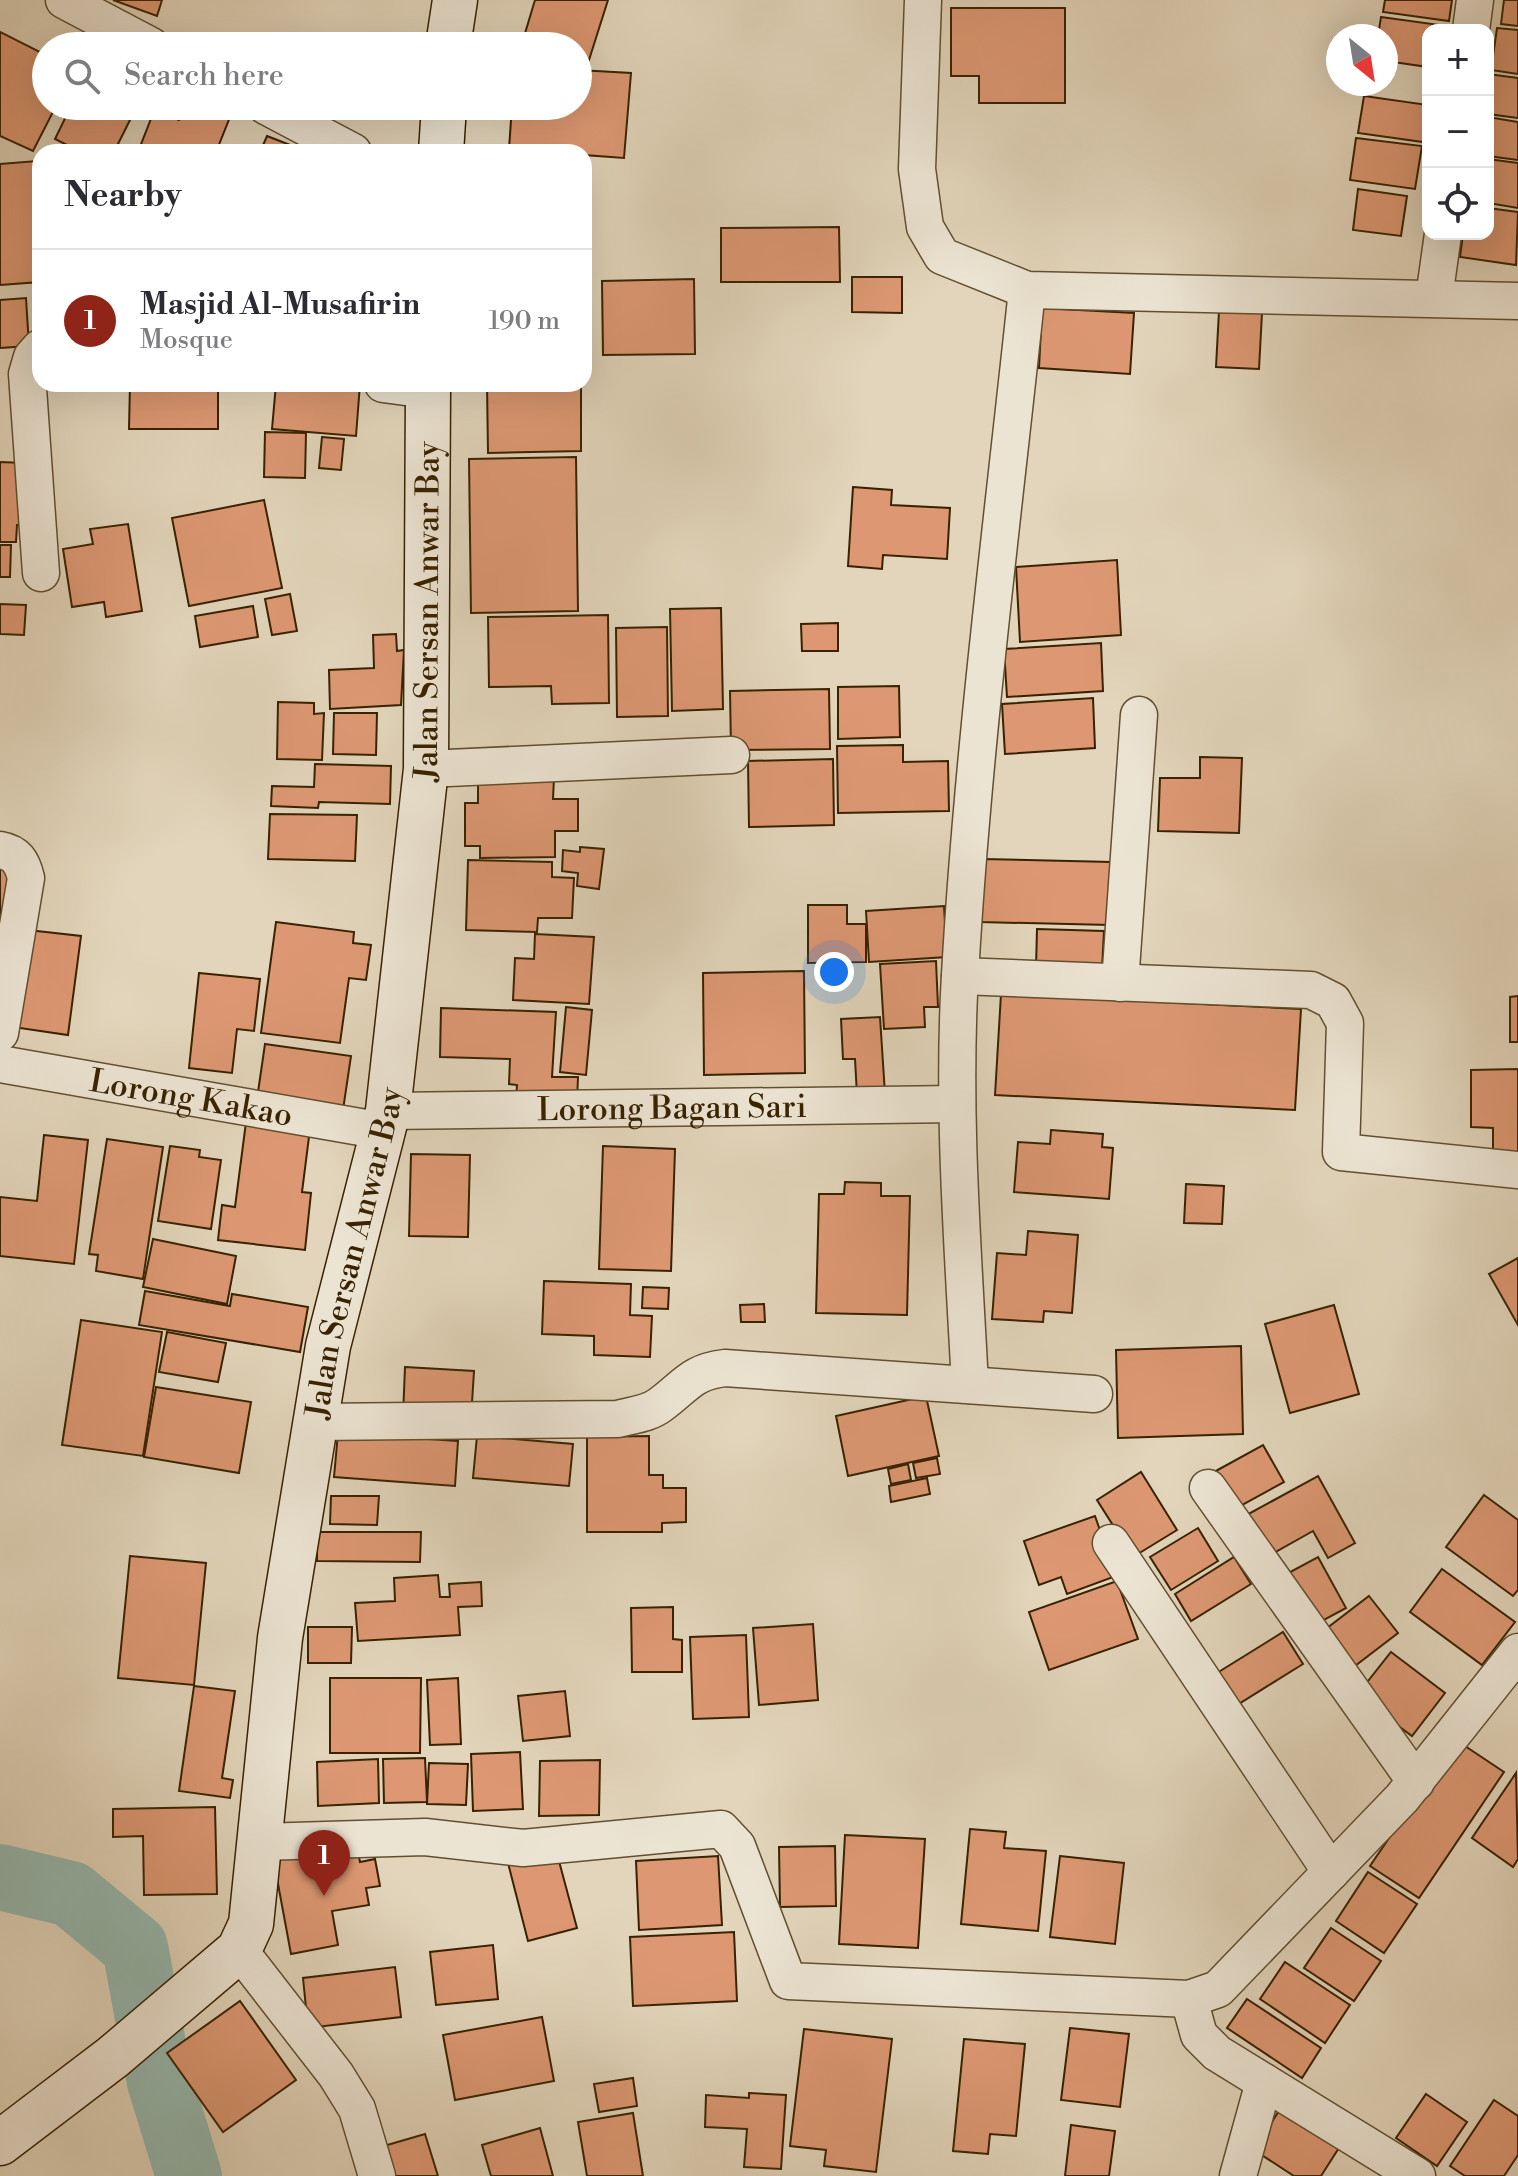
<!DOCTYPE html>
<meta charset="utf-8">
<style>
:root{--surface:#fff;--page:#f2f2f3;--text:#2b2b33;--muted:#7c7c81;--line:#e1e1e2;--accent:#8f2418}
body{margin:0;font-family:"Libre Bodoni",serif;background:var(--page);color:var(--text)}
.controls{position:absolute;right:24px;top:24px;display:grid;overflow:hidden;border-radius:16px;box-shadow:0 8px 32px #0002}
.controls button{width:72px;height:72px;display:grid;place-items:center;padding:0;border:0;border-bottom:2px solid var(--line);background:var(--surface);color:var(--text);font:40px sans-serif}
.compass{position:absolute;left:1326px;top:24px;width:72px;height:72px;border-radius:50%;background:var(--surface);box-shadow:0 8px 32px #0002;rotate:150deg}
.you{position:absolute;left:834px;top:972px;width:28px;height:28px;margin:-20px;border:6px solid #fff;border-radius:50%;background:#1a73e8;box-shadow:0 0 0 12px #1a73e833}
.badge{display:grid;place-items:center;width:52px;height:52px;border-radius:50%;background:var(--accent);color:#fff;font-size:26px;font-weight:700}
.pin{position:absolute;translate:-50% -66px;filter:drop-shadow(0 2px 4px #0008)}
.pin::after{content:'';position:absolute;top:42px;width:28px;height:24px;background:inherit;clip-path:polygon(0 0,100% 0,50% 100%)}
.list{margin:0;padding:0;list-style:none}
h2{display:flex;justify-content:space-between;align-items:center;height:104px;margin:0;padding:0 32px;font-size:34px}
h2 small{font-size:26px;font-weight:400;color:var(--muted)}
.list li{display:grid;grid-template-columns:52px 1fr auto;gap:24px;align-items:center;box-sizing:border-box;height:144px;padding:0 32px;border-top:2px solid var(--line)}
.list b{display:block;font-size:30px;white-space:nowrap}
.list p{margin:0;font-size:26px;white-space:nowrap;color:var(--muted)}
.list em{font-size:26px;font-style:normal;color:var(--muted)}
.icon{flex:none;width:44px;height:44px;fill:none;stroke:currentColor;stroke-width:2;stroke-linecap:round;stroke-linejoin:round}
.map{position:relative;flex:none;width:1518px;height:2176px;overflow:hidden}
.search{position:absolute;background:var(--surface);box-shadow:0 8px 32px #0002;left:32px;top:32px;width:560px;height:88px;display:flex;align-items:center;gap:20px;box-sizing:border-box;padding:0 28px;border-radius:44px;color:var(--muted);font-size:30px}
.panel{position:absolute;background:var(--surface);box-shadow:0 8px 32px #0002;left:32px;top:144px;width:560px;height:248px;border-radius:24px}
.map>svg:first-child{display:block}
</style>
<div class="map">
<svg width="1518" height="2176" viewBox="0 0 1518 2176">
<rect width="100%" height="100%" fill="#e2d5bb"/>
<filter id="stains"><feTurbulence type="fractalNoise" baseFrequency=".0025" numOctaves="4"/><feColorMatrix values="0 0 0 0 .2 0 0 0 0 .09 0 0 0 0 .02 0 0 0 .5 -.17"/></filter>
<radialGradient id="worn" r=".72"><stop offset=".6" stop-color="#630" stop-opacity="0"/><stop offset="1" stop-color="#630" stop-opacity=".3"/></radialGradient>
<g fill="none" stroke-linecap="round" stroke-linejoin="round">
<!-- river -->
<path stroke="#95b9b0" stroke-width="66" d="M0 1877 71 1894 135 1947 160 2082 189 2176"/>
</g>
<!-- building -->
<g fill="#dd9873" stroke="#382200" stroke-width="2">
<path d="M113 0H162L157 16Z"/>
<path d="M535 0H608L589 60 578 56V46H544L523 40Z"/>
<path d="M1385 0H1452L1449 21 1383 12Z"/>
<path d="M1504 0H1518V26L1501 24Z"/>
<path d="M951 8H1065V103H979V76H951Z"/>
<path d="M1381 17 1454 27 1453 30H1428V67L1386 61V36H1378Z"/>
<path d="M1497 28 1518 30V74L1491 70Z"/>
<path d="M0 32 46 55V106H56L33 151 0 136Z"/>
<path d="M578 70 631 73 624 158 584 155V152L509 149 512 106H578Z"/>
<path d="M1488 74 1518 78V118L1488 114Z"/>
<path d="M1364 96 1428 105 1423 142 1358 133Z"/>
<path d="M71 106H137L114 152H81L55 139Z"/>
<path d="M184 106H203L230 117 216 152H138L154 111 179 120Z"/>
<path d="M1488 117 1518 122V160L1488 156Z"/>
<path d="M267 136 308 152H260Z"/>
<path d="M1356 138 1422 146 1415 189 1350 180Z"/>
<path d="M1488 159 1518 163V208L1488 203Z"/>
<path d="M37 161 40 282 0 285V164Z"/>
<path d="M1358 189 1407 196 1401 236 1353 230Z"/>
<path d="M1488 208 1518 212 1516 265 1460 257 1463 234H1488Z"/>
<path d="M839 227 840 282H721V228Z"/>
<path d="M852 277H902V313L852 312Z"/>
<path d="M694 279 695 354 603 355 602 281Z"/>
<path d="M26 298 29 346 0 348V300Z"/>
<path d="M1042 308 1134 313 1130 374 1039 368Z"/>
<path d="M1219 311 1262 313 1259 369 1216 367Z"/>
<path d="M130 384H218V429H129Z"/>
<path d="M276 384H360L356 436 272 429Z"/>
<path d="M487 384H581V451L488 453Z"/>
<path d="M265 432 306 433 305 478 264 477Z"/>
<path d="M322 437 344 439 341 470 319 468Z"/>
<path d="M576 457 578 611 471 613 469 459Z"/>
<path d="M0 462 25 463 30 526 17 525 16 542H0Z"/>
<path d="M853 487 892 490 891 505 950 508 947 559 883 555 882 569 848 566Z"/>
<path d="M264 500 282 588 189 606 172 518Z"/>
<path d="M128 524 142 611 106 617 104 602 72 607 63 549 93 544 90 529Z"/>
<path d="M0 545H11L10 577H0Z"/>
<path d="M1117 560 1121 635 1020 642 1016 567Z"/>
<path d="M290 594 297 631 272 635 265 599Z"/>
<path d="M0 604 26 605 24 635 0 634Z"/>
<path d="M253 606 258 637 200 647 195 616Z"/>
<path d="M721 608 723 709 672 711 670 609Z"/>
<path d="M608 615 609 703 552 704 551 686 489 687 488 617Z"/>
<path d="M838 623V651H802L801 624Z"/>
<path d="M667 627 668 716 617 717 616 628Z"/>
<path d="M396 634 397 651 404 650 401 705 330 709 329 670 374 668 373 635Z"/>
<path d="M1101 643 1103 691 1007 697 1004 649Z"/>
<path d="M899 686 900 737 838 739V687Z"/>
<path d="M829 689 830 749 731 750 730 691Z"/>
<path d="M1093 698 1095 748 1005 754 1002 704Z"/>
<path d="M278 702 314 703V714L324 713 322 760 277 759Z"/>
<path d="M334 713H377L376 755 333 754Z"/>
<path d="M903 745V762L948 761 949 811 838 813 837 746Z"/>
<path d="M1200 757 1242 758 1239 833 1158 831 1160 778H1200Z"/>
<path d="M833 759 834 825 749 827 748 761Z"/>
<path d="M315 764 391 766 390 804 319 802 318 808 271 806 272 786 314 787Z"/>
<path d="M554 778 553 799H578V831H555V857L480 858V846H465V803H478V779Z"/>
<path d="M270 814 357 815 355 861 268 859Z"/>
<path d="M580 847 604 849 599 889 577 886 578 873 562 871 563 850 580 852Z"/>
<path d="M0 859 15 862 3 920 0 919Z"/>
<path d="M982 859 1112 862 1110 925 980 922Z"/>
<path d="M468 860 552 862V877L574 878 572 918H538L537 932 466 930Z"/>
<path d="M808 905H847V924H866V962L808 963Z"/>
<path d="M944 906 947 957 869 962 866 911Z"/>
<path d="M276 922 354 932 353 943 371 945 366 980 349 978 340 1043 261 1033Z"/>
<path d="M19 929 81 936 68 1035 6 1026Z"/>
<path d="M1037 929 1104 931 1102 969 1036 968Z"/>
<path d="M535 934 594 937 589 1004 513 1000 515 958 534 959Z"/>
<path d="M936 961 938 1007H924L925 1027 884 1029 880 964Z"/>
<path d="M804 971 805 1073 704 1075 703 973Z"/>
<path d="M199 973 260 979 254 1031 237 1029 232 1073 189 1068Z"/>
<path d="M1001 994 1301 1009 1295 1110 995 1095Z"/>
<path d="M1518 996V1042H1510V997Z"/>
<path d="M566 1007 592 1010 586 1075 560 1072Z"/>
<path d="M441 1008 556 1012 552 1077H578L577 1101 516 1099 517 1085 509 1084 510 1059 440 1057Z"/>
<path d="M880 1017 885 1094 857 1095 855 1059H843L841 1019Z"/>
<path d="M265 1044 351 1056 343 1110 257 1099Z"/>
<path d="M1518 1069V1161L1493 1162V1128L1471 1127V1070Z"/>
<path d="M246 1122 310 1129 302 1192 311 1193 305 1250 218 1240 222 1205 235 1207Z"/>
<path d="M1051 1130 1103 1134 1102 1147 1113 1148 1109 1199 1014 1192 1018 1142 1050 1144Z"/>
<path d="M44 1135 88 1140 74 1264 0 1256V1197L37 1201Z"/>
<path d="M107 1139 163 1147 143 1279 96 1271 98 1255 89 1254Z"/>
<path d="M170 1146 200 1150 199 1157 221 1160 211 1229 158 1221Z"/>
<path d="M603 1146 675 1149 671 1271 599 1269Z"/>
<path d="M411 1154 470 1155 468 1237 409 1236Z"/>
<path d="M845 1182 881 1183V1196H910L907 1315 816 1313 819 1194H844Z"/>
<path d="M1186 1184 1224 1186 1222 1224 1184 1223Z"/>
<path d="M1028 1231 1078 1235 1072 1313 1044 1311 1043 1322 992 1319 997 1253 1026 1255Z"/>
<path d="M153 1239 236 1256 227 1304 143 1287Z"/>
<path d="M1518 1258V1325L1489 1274Z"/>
<path d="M544 1281 631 1284 630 1315 652 1316 650 1357 594 1355V1336L542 1334Z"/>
<path d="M643 1287 669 1288 668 1309 642 1308Z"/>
<path d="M145 1291 230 1306 232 1294 308 1307 300 1352 139 1325Z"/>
<path d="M764 1304 765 1322H741L740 1305Z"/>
<path d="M1334 1305 1359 1394 1290 1413 1265 1324Z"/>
<path d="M81 1320 162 1332 143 1456 62 1445Z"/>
<path d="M167 1332 226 1343 218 1382 159 1372Z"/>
<path d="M1241 1346 1243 1434 1118 1438 1116 1350Z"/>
<path d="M405 1367 474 1371 471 1419 403 1416Z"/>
<path d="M156 1387 251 1402 239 1473 144 1457Z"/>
<path d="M926 1396 939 1456 848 1476 836 1416Z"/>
<path d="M338 1433 458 1441 455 1486 334 1477Z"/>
<path d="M477 1436 573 1444 569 1486 473 1478Z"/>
<path d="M649 1436V1475H663V1488H686V1522L662 1523V1532H587V1437Z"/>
<path d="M1263 1445 1284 1482 1235 1509 1214 1472Z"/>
<path d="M937 1458 940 1474 916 1478 913 1463Z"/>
<path d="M908 1464 911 1480 891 1484 888 1469Z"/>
<path d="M1141 1472 1177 1530 1133 1557 1097 1500Z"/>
<path d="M1318 1476 1355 1543 1328 1558 1313 1531 1265 1558 1243 1517Z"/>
<path d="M927 1478 930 1494 891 1502 889 1486Z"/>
<path d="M1484 1495 1518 1520V1590L1513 1596 1446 1547Z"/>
<path d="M331 1496H379L377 1525 330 1524Z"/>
<path d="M1095 1516 1116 1576 1067 1594 1061 1577 1039 1585 1024 1541Z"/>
<path d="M1198 1528 1218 1561 1171 1590 1150 1557Z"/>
<path d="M317 1532H421L420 1562 317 1561Z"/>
<path d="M130 1556 206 1563 194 1685 118 1678Z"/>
<path d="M1234 1557 1251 1584 1191 1621 1175 1594Z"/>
<path d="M1318 1557 1346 1608 1309 1628 1281 1577Z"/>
<path d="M1442 1569 1515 1622 1482 1665 1410 1612Z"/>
<path d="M438 1575 440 1597H450L449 1584 481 1582 482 1606 458 1607 460 1635 358 1641 355 1603 395 1601 394 1578Z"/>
<path d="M1117 1581 1138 1639 1049 1670 1029 1612Z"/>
<path d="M1369 1596 1398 1633 1347 1672 1318 1635Z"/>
<path d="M673 1607V1639L682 1640V1672H632L631 1608Z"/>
<path d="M813 1624 818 1700 759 1705 753 1628Z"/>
<path d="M308 1627H352L351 1663H308Z"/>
<path d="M1283 1632 1303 1664 1237 1705 1217 1673Z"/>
<path d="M746 1635 749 1717 693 1719 690 1637Z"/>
<path d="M1391 1652 1445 1693 1412 1736 1357 1695Z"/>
<path d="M330 1678H421L420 1753H330Z"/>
<path d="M458 1678 461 1744 430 1745 427 1680Z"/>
<path d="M194 1686 235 1691 222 1778 233 1780 230 1798 179 1791Z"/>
<path d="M565 1691 570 1736 523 1741 518 1696Z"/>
<path d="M1456 1740 1504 1772 1419 1898 1370 1866Z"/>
<path d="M520 1752 523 1809 473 1811 471 1754Z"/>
<path d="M425 1758 427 1802 384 1803 383 1759Z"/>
<path d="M378 1759 379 1803 318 1806 317 1762Z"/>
<path d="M600 1760 599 1815 539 1816 540 1761Z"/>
<path d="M429 1763 468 1764 466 1805 427 1804Z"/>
<path d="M1516 1773 1518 1859 1513 1867 1472 1838Z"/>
<path d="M215 1807 217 1894 144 1895 143 1836 113 1837V1809Z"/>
<path d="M970 1829 1006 1832 1004 1848 1046 1851 1038 1931 961 1924Z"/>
<path d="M845 1835 925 1839 918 1948 839 1944Z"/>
<path d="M356 1841 360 1862 375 1859 380 1886 366 1888 369 1905 332 1911 338 1945 291 1954 273 1857Z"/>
<path d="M835 1846 836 1906 780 1907 779 1847Z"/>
<path d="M556 1850 577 1928 528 1941 508 1863Z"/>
<path d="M718 1856 722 1925 639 1930 636 1861Z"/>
<path d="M1060 1856 1124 1863 1115 1944 1050 1937Z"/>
<path d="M1368 1872 1417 1904 1384 1953 1336 1921Z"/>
<path d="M1331 1928 1381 1961 1354 2001 1304 1968Z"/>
<path d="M734 1932 737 2001 633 2006 630 1937Z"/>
<path d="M493 1945 498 1999 436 2005 430 1952Z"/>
<path d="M1285 1962 1350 2005 1325 2043 1260 1999Z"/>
<path d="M395 1967 401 2017 308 2028 303 1978Z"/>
<path d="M1247 1999 1321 2048 1302 2078 1227 2028Z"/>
<path d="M240 2001 296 2080 223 2132 167 2053Z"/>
<path d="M542 2017 554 2081 455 2100 443 2035Z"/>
<path d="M1070 2028 1129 2034 1120 2107 1061 2100Z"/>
<path d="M804 2029 892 2039 876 2172 824 2166 826 2150 790 2146Z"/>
<path d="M964 2039 1025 2044 1016 2136 990 2134 988 2154 953 2151Z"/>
<path d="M633 2078 637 2106 599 2112 594 2084Z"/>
<path d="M749 2093 786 2095 781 2169 744 2167 747 2129 705 2127 706 2095 749 2098Z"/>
<path d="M1426 2094 1467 2122 1437 2166 1396 2138Z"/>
<path d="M1494 2100 1518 2116V2155L1504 2176H1465L1450 2166Z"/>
<path d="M1282 2106 1342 2143 1321 2176H1294L1254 2150Z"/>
<path d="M633 2113 643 2176H587L578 2122Z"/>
<path d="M1071 2125 1115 2131 1109 2176H1065Z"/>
<path d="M540 2128 553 2176H491L482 2145Z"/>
<path d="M425 2134 438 2176H386L377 2148Z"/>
</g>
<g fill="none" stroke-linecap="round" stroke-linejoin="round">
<!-- minor casing -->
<g stroke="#624f2f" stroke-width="39">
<g id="minor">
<path d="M64 0 151 46"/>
<path d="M923 0 917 169 925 227 942 256 1027 290 1518 301"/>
<path d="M1471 30 1475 0"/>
<path d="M266 106 353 152"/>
<path d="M1434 298 1443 234"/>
<path d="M40 348 32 357 27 374 41 573"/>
<path d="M383 384 428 390"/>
<path d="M426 769 731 755"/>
<path d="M0 850C17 853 22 862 26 878L0 1033"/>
<path d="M960 976 1311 990 1333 1001 1345 1023 1341 1152 1518 1170"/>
<path d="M1120 983 1139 715"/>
<path id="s1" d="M0 1064 383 1131"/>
<path id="s2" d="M388 1111 957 1104"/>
<path d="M970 1385C963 1249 952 1111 960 975 973 746 1003 518 1027 290"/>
<path d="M316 1422 618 1419C632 1415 648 1414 660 1405 686 1386 691 1372 725 1368L1094 1394"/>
<path d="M1208 1488 1416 1782"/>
<path d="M1111 1543 1331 1872"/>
<path d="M260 1842 425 1837 523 1848 721 1829 737 1846 788 1981 1189 1999 1218 1989 1402 1798 1518 1652"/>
<path d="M239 1950 336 2075 357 2109 377 2176"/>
<path d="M1189 1999 1199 2035 1217 2053 1417 2176"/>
<path d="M1238 2176 1264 2082"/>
</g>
</g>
<!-- secondary casing -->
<g stroke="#382200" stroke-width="47">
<g id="secondary">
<path d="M448 46 455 0"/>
<path d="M441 152 444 106"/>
<path id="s3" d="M0 2143 113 2057 239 1950 251 1924 280 1638 328 1346 388 1111 426 769 428 384"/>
</g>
</g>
<!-- minor -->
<use href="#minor" stroke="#ece4d3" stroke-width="36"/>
<!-- secondary -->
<use href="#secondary" stroke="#ece4d3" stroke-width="44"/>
</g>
<g text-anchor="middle" stroke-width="6" stroke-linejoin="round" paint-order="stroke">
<!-- street labels -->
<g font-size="32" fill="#382200" stroke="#ece4d3">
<text dy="11" stroke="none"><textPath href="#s3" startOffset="1664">Jalan Sersan Anwar Bay</textPath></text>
<text dy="11" stroke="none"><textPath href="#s1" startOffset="194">Lorong Kakao</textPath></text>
<text dy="11" stroke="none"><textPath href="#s2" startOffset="284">Lorong Bagan Sari</textPath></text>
<text dy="11" stroke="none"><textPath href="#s3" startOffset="1016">Jalan Sersan Anwar Bay</textPath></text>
</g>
</g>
<rect width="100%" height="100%" filter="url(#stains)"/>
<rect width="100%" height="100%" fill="url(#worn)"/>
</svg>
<div class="controls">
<button>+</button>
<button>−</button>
<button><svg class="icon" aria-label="locate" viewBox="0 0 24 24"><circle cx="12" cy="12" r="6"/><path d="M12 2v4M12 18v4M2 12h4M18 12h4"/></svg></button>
</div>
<svg class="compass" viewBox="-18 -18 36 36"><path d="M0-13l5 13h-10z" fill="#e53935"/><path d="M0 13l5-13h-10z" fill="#7c7c81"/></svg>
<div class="you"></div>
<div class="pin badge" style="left:324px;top:1896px">1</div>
<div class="search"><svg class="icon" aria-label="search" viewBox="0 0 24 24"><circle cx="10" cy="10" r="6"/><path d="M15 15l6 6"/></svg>Search here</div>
<section class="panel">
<h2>Nearby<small></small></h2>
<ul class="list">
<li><span class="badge">1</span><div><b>Masjid Al-Musafirin</b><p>Mosque</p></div><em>190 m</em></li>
</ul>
</section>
</div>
